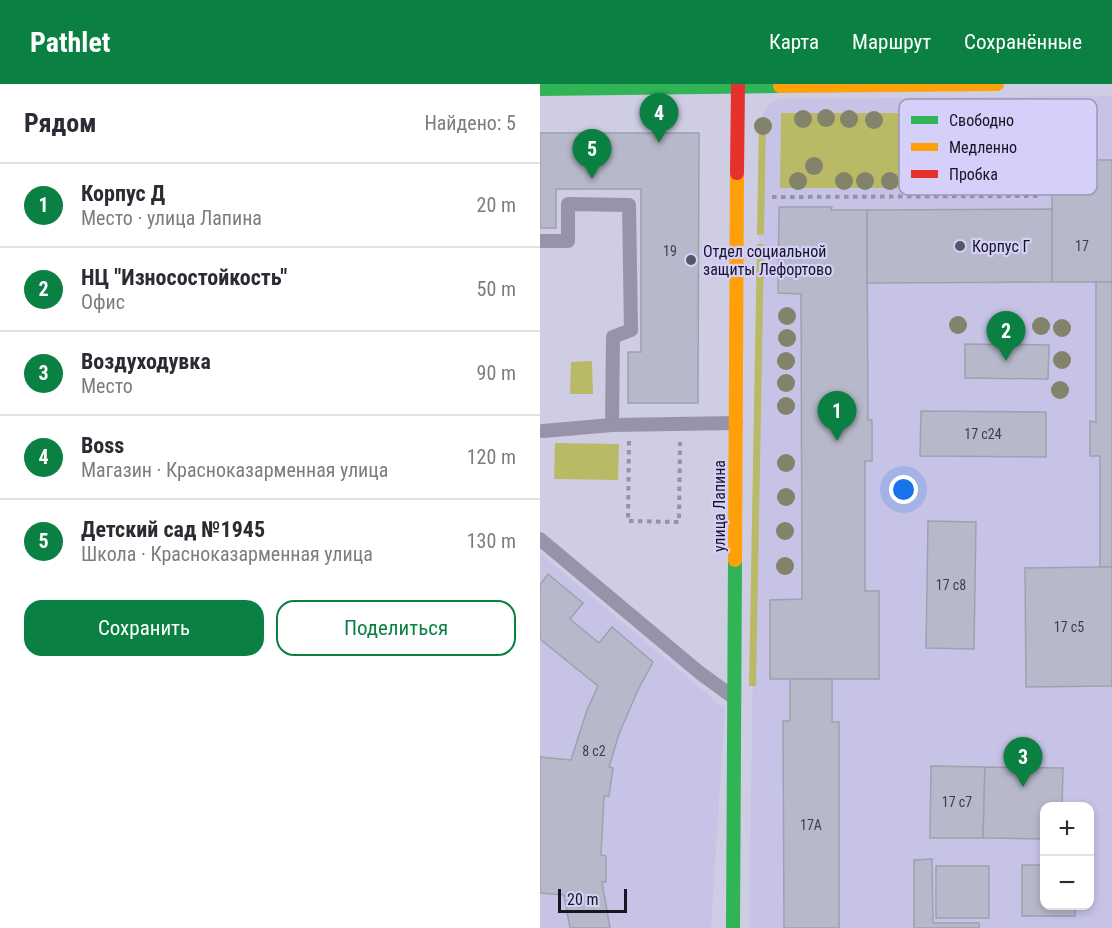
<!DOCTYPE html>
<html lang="ru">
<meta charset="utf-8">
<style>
:root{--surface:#fff;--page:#f7f7f7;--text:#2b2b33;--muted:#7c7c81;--line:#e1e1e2;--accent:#0b8043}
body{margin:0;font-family:"Roboto Condensed",sans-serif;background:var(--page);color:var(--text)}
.controls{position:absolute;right:18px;bottom:18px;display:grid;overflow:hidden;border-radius:12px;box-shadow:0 3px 9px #0003}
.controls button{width:54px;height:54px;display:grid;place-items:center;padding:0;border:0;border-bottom:2px solid var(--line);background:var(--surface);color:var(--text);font:30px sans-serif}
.scale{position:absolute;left:18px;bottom:15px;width:69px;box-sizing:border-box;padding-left:6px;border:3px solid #171523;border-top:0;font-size:16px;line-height:21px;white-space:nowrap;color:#171523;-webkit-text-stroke:4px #d4d0fa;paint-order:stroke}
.you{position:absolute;left:364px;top:406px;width:21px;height:21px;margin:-15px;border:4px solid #fff;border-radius:50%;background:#1a73e8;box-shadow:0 0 0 9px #1a73e833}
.badge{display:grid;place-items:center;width:39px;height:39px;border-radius:50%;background:var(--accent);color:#fff;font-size:20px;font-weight:700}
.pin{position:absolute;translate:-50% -50px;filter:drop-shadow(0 2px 3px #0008)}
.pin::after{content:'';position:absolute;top:32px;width:21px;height:18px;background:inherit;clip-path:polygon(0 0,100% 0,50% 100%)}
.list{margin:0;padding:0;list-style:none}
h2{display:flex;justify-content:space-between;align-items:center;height:78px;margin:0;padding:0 24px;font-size:26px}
h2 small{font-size:20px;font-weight:400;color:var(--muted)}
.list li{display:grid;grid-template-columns:39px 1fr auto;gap:18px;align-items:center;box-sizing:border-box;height:84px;padding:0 24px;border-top:2px solid var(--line)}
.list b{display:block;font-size:22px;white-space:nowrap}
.list p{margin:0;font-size:20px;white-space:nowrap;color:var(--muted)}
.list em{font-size:20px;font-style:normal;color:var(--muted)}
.actions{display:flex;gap:12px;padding:18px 24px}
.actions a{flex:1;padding:14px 0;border:2px solid var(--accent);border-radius:18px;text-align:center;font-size:21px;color:var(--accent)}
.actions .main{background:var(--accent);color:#fff}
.map{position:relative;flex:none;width:572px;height:844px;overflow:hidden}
header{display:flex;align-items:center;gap:36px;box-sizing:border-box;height:84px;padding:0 30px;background:var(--accent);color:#fff}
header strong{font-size:28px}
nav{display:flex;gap:33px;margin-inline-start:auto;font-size:21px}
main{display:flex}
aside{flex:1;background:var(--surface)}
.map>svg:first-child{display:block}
</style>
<header>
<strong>Pathlet</strong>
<nav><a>Карта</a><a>Маршрут</a><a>Сохранённые</a></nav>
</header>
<main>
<aside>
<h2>Рядом<small>Найдено: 5</small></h2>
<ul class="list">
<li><span class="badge">1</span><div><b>Корпус Д</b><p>Место · улица Лапина</p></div><em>20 m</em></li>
<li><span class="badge">2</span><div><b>НЦ &quot;Износостойкость&quot;</b><p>Офис</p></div><em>50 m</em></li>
<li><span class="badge">3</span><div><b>Воздуходувка</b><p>Место</p></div><em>90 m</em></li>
<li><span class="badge">4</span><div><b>Boss</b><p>Магазин · Красноказарменная улица</p></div><em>120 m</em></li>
<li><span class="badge">5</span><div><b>Детский сад №1945</b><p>Школа · Красноказарменная улица</p></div><em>130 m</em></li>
</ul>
<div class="actions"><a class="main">Сохранить</a><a>Поделиться</a></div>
</aside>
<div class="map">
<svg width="572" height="844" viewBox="0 0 572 844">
<rect width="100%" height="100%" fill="#cfcde3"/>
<!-- built -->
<g fill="#c7c3e7" fill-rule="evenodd">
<path d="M572 12V844H209L221 34 230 19 239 15ZM505 722H550V822H505Z"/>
<path d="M0 469 185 625 171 844H0Z"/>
</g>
<!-- green -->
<g fill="#bab966">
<path d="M241 29H490V104H240Z"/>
<path d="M219 34H226L224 150 217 151Z"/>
<path d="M217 160H224L216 602H209Z"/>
<path d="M52 277 53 310H30L31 278Z"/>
<path d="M15 359 79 360 78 396 14 395Z"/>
</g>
<!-- building -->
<g fill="#b7b8c9" stroke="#9fa0b0" stroke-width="1.5">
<path d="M0 49H159L158 319H88V268H101V105H16V144H0Z"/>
<path d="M533 76H572V198H512V95H532Z"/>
<path d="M239 123H292L291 126H327L328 336H332V377H325V507H339V595H230V516L262 515 261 210 238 209Z"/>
<path d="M512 125V198L327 199V126Z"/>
<path d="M556 198H572V483H560V372H550V337L556 338Z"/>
<path d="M425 260 509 261 508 295 425 294Z"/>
<path d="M381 327 506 328V373L380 372Z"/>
<path d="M388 437 436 438 434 565 386 564Z"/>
<path d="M560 483H572V602L486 603 485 484Z"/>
<path d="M8 490 43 519 30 535 59 559 72 543 113 578 98 606 79 650 69 683 73 684 69 712H64L61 771 66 772V798H62L70 844H30L24 811 0 809V673L31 676 47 626 58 602 0 555V501Z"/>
<path d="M250 595H292V638H299V844H244L243 637H250Z"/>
<path d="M391 682 445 683 443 754H390Z"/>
<path d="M445 683 523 684 522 722H505V755L443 754Z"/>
<path d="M392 775 393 839H439V844H374V776Z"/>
<path d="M482 781H505V822H535V832H482Z"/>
<rect x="396" y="782" width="53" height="52"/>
</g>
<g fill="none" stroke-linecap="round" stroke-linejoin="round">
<!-- path -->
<g stroke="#9492a5" stroke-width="4" stroke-dasharray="4.5 4.5" stroke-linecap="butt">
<path d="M232 113 498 112 499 95"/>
<path d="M89 357 88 437 139 438 140 358"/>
</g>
<!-- lane -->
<g stroke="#9793ab" stroke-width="14">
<path d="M0 157H28V120L89 121 91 246 73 253 72 341 196 339"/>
<path d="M3 347 72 341"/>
<path d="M0 455 160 589 193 613"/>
</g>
<!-- fast -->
<g stroke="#30b455" stroke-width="14">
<path d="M0 5 240 2"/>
<path d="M193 844 195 476"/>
</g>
<!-- slow -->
<g stroke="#ff9f0a" stroke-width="14">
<path d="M240 2 457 0"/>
<path d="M195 476 197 89"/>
</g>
<!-- jam -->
<path stroke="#e5322d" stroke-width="14" d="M197 89 198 0"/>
</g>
<!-- trees -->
<g fill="#83826b">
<circle cx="286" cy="34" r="9"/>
<circle cx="263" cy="35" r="9"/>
<circle cx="309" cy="35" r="9"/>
<circle cx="334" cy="36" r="9"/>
<circle cx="223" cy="42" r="9"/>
<circle cx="274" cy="82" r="9"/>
<circle cx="258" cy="97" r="9"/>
<circle cx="304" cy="97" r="9"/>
<circle cx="325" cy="97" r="9"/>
<circle cx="350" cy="97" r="9"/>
<circle cx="247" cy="232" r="9"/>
<circle cx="418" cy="241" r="9"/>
<circle cx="501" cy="242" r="9"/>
<circle cx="522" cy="244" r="9"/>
<circle cx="247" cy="254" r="9"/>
<circle cx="522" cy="276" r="9"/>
<circle cx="246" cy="277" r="9"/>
<circle cx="246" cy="299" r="9"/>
<circle cx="520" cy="306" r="9"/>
<circle cx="246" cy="322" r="9"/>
<circle cx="246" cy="379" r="9"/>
<circle cx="246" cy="413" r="9"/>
<circle cx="245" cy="447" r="9"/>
<circle cx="245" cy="482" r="9"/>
</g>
<!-- markers -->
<g fill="#575566" stroke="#d4d0fa" stroke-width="2">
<circle cx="420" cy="162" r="6"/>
<circle cx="151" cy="176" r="6"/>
</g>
<g text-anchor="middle" stroke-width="4.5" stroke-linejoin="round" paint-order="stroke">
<!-- number labels -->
<g font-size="14" fill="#403e4d">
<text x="542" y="167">17</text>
<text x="130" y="172">19</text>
<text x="443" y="355">17 с24</text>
<text x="411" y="506">17 с8</text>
<text x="529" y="548">17 с5</text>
<text x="54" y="672">8 с2</text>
<text x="417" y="723">17 с7</text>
<text x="271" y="746">17А</text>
</g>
<!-- poi labels -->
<g font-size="16" fill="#171523" stroke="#d4d0fa" text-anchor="start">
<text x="432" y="168">Корпус Г</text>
<text x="163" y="173">Отдел социальной<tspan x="163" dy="18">защиты Лефортово</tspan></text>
</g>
<!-- street labels -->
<g font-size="16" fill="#171523" stroke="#d4d0fa">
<text transform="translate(179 422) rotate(-90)" y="6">улица Лапина</text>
</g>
</g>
<!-- legend -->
<rect x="359" y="15" width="198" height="96" rx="9" fill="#d4d0fa" stroke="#9b98ba" stroke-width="1.5"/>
<rect x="371" y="32" width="27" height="8" fill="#30b455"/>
<rect x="371" y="59" width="27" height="8" fill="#ff9f0a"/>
<rect x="371" y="86" width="27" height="8" fill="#e5322d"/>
<g font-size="16" fill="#171523">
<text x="409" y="42">Свободно</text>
<text x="409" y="69">Медленно</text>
<text x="409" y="96">Пробка</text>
</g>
</svg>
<div class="controls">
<button>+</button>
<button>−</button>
</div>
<div class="scale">20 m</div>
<div class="you"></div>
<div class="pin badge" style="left:297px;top:357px">1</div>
<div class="pin badge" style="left:466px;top:277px">2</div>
<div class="pin badge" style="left:483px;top:703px">3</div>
<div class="pin badge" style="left:119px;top:59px">4</div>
<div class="pin badge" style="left:52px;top:95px">5</div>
</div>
</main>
